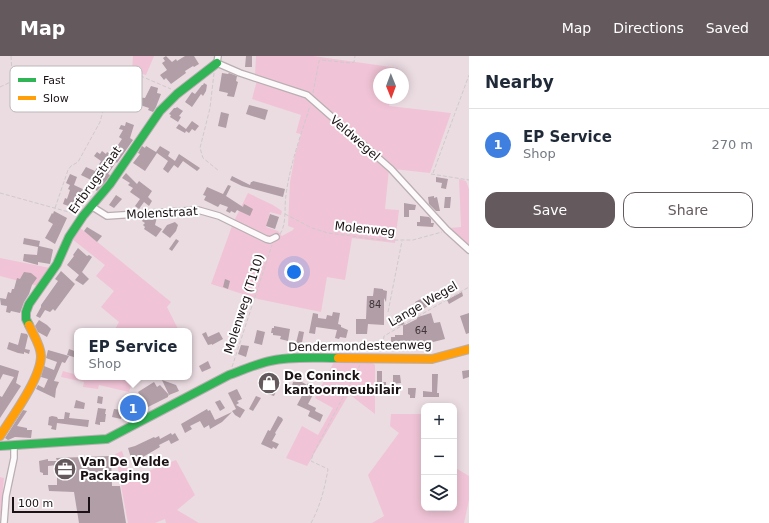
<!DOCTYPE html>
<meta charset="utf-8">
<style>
:root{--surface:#fff;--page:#f2f2f3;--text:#1f2937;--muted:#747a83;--line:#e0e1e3;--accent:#64595d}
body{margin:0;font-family:"DejaVu Sans",sans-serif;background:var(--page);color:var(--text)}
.controls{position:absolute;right:12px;bottom:12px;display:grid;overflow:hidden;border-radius:8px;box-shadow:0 2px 10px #0003}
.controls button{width:36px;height:36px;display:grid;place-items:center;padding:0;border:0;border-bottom:1px solid var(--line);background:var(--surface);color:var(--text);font:20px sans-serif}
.compass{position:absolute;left:373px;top:12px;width:36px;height:36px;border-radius:50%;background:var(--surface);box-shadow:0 2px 10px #0003;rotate:179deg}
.scale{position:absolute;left:12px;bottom:10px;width:78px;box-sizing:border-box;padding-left:4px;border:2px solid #1b1215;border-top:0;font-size:11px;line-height:14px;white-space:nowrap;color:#1b1215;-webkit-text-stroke:3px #fff;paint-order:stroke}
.you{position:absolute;left:294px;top:216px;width:14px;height:14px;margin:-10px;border:3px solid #fff;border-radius:50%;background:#1a73e8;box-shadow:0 0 0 6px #1a73e833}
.badge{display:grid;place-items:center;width:26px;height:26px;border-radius:50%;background:var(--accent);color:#fff;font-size:13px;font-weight:700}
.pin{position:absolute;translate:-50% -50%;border:2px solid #fff;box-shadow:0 1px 4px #0006}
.popup{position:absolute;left:74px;top:272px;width:118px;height:52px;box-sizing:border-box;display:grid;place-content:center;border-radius:8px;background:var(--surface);filter:drop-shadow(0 1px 3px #0005);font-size:13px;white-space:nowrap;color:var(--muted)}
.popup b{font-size:15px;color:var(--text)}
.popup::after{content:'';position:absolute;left:50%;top:100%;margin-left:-8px;border:8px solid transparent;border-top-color:var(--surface)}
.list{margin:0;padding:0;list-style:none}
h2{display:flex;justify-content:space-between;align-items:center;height:52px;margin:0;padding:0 16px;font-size:17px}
h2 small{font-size:13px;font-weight:400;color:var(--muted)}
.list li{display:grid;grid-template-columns:26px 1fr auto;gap:12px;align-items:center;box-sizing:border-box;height:72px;padding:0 16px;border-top:1px solid var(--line)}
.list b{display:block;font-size:15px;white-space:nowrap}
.list p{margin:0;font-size:13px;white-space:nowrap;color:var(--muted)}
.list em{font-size:13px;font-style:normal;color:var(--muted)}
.actions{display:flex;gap:8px;padding:12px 16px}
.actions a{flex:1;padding:9px 0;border:1px solid var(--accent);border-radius:12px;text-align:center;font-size:14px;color:var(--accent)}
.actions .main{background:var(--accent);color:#fff}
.icon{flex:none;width:22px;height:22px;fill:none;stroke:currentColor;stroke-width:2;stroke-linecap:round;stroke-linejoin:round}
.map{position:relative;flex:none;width:469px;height:467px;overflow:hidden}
header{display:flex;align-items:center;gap:24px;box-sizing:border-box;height:56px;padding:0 20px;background:var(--accent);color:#fff}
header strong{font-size:19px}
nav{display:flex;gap:22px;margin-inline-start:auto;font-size:14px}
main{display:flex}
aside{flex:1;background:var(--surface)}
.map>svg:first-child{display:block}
</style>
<header>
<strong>Map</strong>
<nav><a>Map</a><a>Directions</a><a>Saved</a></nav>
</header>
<main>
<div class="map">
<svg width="469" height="467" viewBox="0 0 469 467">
<rect width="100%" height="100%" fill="#ebdce2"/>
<!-- green -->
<g fill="#f0c4d6">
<path d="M133 0H154L146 19 132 15Z"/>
<path d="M256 0H313L398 12 397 18H379V42H391L389 50 451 57 430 117 393 113 309 38 255 19Z"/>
<path d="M257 24 307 42 389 113 385 153 399 154 395 187 352 182 345 224 327 221 321 256 258 243 211 228 232 170 272 185 273 182 234 165 248 137 273 149 282 155 281 159 270 156 266 171 278 175 282 180 293 174 294 172 288 170 290 126 295 99 301 78 296 77 301 59 252 43Z"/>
<path d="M459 123 466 125 469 133V192L449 172 461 171Z"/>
<path d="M79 171 171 246 167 251 179 275H174L172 273 168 275H114L119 266 101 251 114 235 96 220 105 209 72 183Z"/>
<path d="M0 202 50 212 38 230 0 220Z"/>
<path d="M334 306 373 307 375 309V358L349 338 307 410 286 402 302 370 318 379 333 352 315 342Z"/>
<path d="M63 315 77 319V321H134L129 336 99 329 98 333 83 331 84 326 61 321Z"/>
<path d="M391 358H424V452H454V411L469 420V444L464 467H372L384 460 368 419 399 377 390 370Z"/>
<path d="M122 395 131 422 176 404 195 439 177 454 199 467H166L165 463 155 467H128L115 398Z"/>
<path d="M0 421 4 422 0 467Z"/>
</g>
<!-- building -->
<g fill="#b19ea6">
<path d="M166 0 172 6 176 3 177 5 185 0H194L199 8 194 11 193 10 185 15 186 17 171 28 166 22 164 24 160 19 167 14 162 7 165 5 163 2Z"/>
<path d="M246 0H252V11H245Z"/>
<path d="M222 17 228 18 229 17 237 20 236 25 238 26 234 41 227 40 228 37 219 35Z"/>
<path d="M204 27 207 29 206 35 203 40 201 38 192 51 185 46 192 36 195 38 202 29H203Z"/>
<path d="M151 30 158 32 157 37 161 38 156 51 153 56 148 54 149 52 134 47 136 41 145 42Z"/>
<path d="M249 49 268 54 265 64 246 58Z"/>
<path d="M177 51 183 55 179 60 181 61 178 66 170 61 171 59 169 58 174 52H176Z"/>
<path d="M221 56 229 58 226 72 218 70Z"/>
<path d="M192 65 199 70 195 75 192 73 189 77 186 75 185 77 176 72 179 68 186 73Z"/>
<path d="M126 66 134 69 130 82 133 84 117 107 116 106 108 118 110 119 106 125 97 135 89 129 93 125 81 119 86 111 95 115 101 105 94 100 97 96 100 98 102 95 106 98 107 96 110 98 114 91 116 92 122 83 119 81 123 74 119 73 121 69 125 70Z"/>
<path d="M142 90 145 92 146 90 156 96 160 90 170 96 168 100 175 105 179 98 200 112 197 115 183 105 178 112 174 109 168 117 163 113 168 105 157 97 145 115 133 107 140 98 138 97Z"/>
<path d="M126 117 137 128 139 125 152 135 148 141 152 145 149 150 144 146 139 153 135 150 140 143 130 136 133 132 128 129 130 127 122 122Z"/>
<path d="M70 118 77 121 74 129 87 135 84 141 78 138 74 152 63 148 65 142 67 143 70 134 68 133 70 129 66 127Z"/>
<path d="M232 120 250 129 251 126H252L253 125 285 133 283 141 242 130 230 124Z"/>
<path d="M436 121 448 123 446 133 441 132 442 127 436 126Z"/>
<path d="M228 129 231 130 226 140 243 151 244 148 253 153 250 160 237 154 235 157 231 155 230 157 226 155 228 151 220 148 218 151 204 144 206 140 203 139 207 131 223 138Z"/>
<path d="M116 139 122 143 114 152 109 149Z"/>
<path d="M434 140V142L437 141 440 155H436L429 148 428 141Z"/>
<path d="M445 141H451L450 152H444Z"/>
<path d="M404 147 416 149 415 154H409V161H404Z"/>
<path d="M54 155 67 162 55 188 45 182 53 168 48 165 52 157 53 158Z"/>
<path d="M270 158 279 161 275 173 266 170Z"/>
<path d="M420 160 429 161 431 163V167H434L433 171 417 170V166H420Z"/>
<path d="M150 161H157L155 169 162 173 156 181 144 173 145 171 143 169 145 167 142 165 144 162 149 164Z"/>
<path d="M175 166 178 169 176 175 170 182 162 176 167 169Z"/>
<path d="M87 171 102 180 97 186 84 175Z"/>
<path d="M24 182 40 185 39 190 52 193 53 194 50 208 38 206V209L23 205 24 198 37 199 38 191 23 188Z"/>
<path d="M176 183 179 185 172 195 169 193Z"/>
<path d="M78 192 87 200 89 199 92 201 82 216 89 223 83 229 75 224 79 219 67 209 74 200 73 199Z"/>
<path d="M61 215 75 228 55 255 53 253 50 256 45 254 40 262 36 260 41 251V249L58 225 55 223Z"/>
<path d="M24 216 31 217 37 222 32 229 29 238 24 246 20 257 11 255 10 257 6 256 7 250 1 249 0 242 6 243 8 236 11 237 12 233H14L17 222 20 223Z"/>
<path d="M225 223 230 225 228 233 223 231Z"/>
<path d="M374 232 383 233V234L387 235 386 246 384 242V269L368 268 367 278H356V263H366L367 240H373Z"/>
<path d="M462 236 463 240 449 248 447 244Z"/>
<path d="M432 237 436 245 420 255 415 246Z"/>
<path d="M333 256 340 257 338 268 341 269V271L348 274 346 282 340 281 339 283 335 282 337 274 316 271 315 278 309 277 313 257 318 258V262L326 263 327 259 332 260Z"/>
<path d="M431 257 434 267 440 266 445 283 425 288V294H391V281H395V279H403V269L396 270 394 263 401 260 405 269 417 263V262L418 261Z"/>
<path d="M469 257V277L466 278 460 260Z"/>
<path d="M241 260 245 263 235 283 230 280Z"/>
<path d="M39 264 47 269 51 273 47 281 38 276 35 270Z"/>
<path d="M274 270 290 273 288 285 280 283 281 280 273 279V277H271L272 272H274Z"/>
<path d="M257 274 265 276 262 289 254 287Z"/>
<path d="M299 275 304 276 301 292 295 291Z"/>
<path d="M206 276 208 281 219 276 223 283 212 289V288L208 289 202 278Z"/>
<path d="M21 277 27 278 28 280 25 293 30 294 29 298 24 296V298L18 297 7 293 9 286 18 289Z"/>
<path d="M241 289 249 290 246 301 238 298Z"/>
<path d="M69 293 77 296V302L67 299Z"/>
<path d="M48 294 69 300 65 307 62 306 54 325 59 326 56 333 55 342 36 333 38 329 44 332 48 323 41 321 44 310 54 314 57 306 46 302Z"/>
<path d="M208 305 211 312 202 316 199 310Z"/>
<path d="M0 309 19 315 16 327 21 330 0 362V340L2 341 14 321 3 318 0 324Z"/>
<path d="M469 314V321L463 323 462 315Z"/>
<path d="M377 315H382V326H386V334L377 335Z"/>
<path d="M432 318H438L437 337H439V341H423V335L432 336Z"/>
<path d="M393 319H400L401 327 393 328Z"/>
<path d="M268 323 271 331 277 333 274 340 264 337Z"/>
<path d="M162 324 176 329 179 335 169 339Z"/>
<path d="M154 326 157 331 160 329 169 339 168 340V341L148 351 138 336Z"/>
<path d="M293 326H302L307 329 308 327 317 331 308 348 316 352 315 355 323 359 320 366 308 360 310 355 297 349 304 336 292 330Z"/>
<path d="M408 332H416L415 342H410V339L408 338Z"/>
<path d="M237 333 242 343 237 345 239 347 236 349 245 354 240 362 235 359 232 355 236 353 228 337Z"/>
<path d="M128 339 133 340 139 355 129 359V357L122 356 121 363 112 361 114 353 122 354 123 350 127 351Z"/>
<path d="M98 340 103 341 102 348 97 347Z"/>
<path d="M256 340 261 342 253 355 249 353Z"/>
<path d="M76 344 85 347 84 353 74 352Z"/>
<path d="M220 344 225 352 220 355 215 346Z"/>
<path d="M98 352 106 353 105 358H106L105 366H100V369L95 368Z"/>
<path d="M207 353 208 355 210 354 215 364 232 356 222 366 210 373 209 369 204 372 200 365 190 370 192 373 185 377 181 368Z"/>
<path d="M23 354 27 355 17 370 27 372V374H32L31 382 15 381 8 384 5 382Z"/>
<path d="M65 356 70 357 69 362 89 364 88 371 57 367 56 374 51 373 52 370 48 369 49 361 52 360 57 361 58 363H64Z"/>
<path d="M278 360 282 362 283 364 275 377 276 378 272 385 279 388 276 393 273 391 272 393 261 388 268 374 270 375Z"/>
<path d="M171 377 172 379 175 377 179 384 171 388 169 384 159 389 160 391 143 401 146 406 140 407 137 400 131 402 128 392 135 390 154 381 155 382 159 380 160 383Z"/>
<path d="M111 400 112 430H120L126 467H79L74 436 49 435 48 429H57V409L48 410V419H43V417L40 416 39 405 48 403V405H57L56 402Z"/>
</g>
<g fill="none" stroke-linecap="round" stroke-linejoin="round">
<!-- street casing -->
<g stroke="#b9aeb2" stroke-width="8">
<g id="street">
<path d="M218 0 217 7 240 17 307 39 391 113 447 174 469 194"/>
<path d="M91 150 107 160 198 154 219 160 266 183 270 184 276 181"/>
<path d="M4 467 6 440 14 402V390"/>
</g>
</g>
<!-- fast casing -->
<g stroke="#b9aeb2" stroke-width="10">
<g id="fast">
<path d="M29 269 26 263V256L29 248 57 208 69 181 83 160 110 128 160 55 177 38 217 7"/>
<path d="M0 390 107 383 229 319C243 314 256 308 270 305 292 300 316 302 338 302"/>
</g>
</g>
<!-- slow casing -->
<g stroke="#b9aeb2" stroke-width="10">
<g id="slow">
<path d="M338 302 432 303 469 293"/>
<path d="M0 380C12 361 41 322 41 300 41 290 33 278 29 269"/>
</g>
</g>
<!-- path -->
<g stroke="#cfcacc" stroke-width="1" stroke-dasharray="4 2" stroke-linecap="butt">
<path d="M11 0 12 18 18 23 34 19 86 14H121L129 15 171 33"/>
<path d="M214 17 210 52 200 92 203 102 219 115"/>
<path d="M0 31 17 23"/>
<path d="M313 37 319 5 321 4 351 7 354 6 355 0"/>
<path d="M433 117 469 19"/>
<path d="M431 118 469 124"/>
<path d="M0 137 76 158"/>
<path d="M55 152 68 114 71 110 78 106 100 66 114 14"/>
<path d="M285 158 312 172 328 177 383 184H413L442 176"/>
<path d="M280 178C287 168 284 151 286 139 290 108 301 79 310 50"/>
<path d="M388 256 402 185"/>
<path d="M382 295 384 280 469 231"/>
<path d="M232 311 272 189"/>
<path d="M311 467C320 451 325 431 328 413L311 405 313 398 360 309"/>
</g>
<!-- street -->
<use href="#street" stroke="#fcfafb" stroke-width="5.5"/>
<!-- fast -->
<use href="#fast" stroke="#30b455" stroke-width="8"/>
<!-- slow -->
<use href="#slow" stroke="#ff9f0a" stroke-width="8"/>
</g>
<!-- icons -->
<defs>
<g id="shop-disc" transform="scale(1.15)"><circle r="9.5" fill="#64595d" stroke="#fff"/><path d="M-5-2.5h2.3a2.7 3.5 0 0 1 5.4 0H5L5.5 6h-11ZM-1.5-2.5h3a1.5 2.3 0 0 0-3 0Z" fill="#fff"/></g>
<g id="office-disc" transform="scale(1.15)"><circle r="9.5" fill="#64595d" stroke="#fff"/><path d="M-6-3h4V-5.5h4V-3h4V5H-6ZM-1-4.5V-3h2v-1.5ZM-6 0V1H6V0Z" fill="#fff"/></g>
</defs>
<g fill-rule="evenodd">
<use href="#shop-disc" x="269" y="327"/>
<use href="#office-disc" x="65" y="413"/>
</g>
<g text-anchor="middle" stroke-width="4" stroke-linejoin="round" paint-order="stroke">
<!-- number labels -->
<g font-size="10" fill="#403539">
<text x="375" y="252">84</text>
<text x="421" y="278">64</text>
</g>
<!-- street labels -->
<g font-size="12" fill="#1b1215" stroke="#fff">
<text transform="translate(355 82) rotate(41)" y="4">Veldwegel</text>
<text transform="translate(95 124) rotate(-54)" y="4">Ertbrugstraat</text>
<text transform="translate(162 157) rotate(-3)" y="4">Molenstraat</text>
<text transform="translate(365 173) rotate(6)" y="4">Molenweg</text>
<text transform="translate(244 248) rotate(-72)" y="4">Molenweg (T110)</text>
<text transform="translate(423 248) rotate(-30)" y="4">Lange Wegel</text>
<text transform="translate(360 290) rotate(-1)" y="4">Dendermondesteenweg</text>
</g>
<!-- poi labels -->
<g font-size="12" font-weight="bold" fill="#1b1215" stroke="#fff" text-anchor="start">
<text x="284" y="324">De Coninck<tspan x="284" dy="14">kantoormeubilair</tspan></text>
<text x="80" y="410">Van De Velde<tspan x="80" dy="14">Packaging</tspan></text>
</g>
</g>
<!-- legend -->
<rect x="10" y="10" width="132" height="46" rx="6" fill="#fff" stroke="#bbb8b9" stroke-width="1"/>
<rect x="18" y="22" width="18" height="4" fill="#30b455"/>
<rect x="18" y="40" width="18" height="4" fill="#ff9f0a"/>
<g font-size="11" fill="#1b1215">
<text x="43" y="28">Fast</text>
<text x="43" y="46">Slow</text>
</g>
</svg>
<div class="controls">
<button>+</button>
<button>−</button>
<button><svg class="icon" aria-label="layers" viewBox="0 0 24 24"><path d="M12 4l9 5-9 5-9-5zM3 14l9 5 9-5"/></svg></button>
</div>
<svg class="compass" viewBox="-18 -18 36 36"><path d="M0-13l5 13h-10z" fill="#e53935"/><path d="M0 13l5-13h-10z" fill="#747a83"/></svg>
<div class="scale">100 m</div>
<div class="you"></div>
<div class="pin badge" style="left:133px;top:352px;background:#3f7fe0">1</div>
<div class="popup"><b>EP Service</b>Shop</div>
</div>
<aside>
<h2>Nearby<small></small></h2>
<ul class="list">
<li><span class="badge" style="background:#3f7fe0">1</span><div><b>EP Service</b><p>Shop</p></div><em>270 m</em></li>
</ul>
<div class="actions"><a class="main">Save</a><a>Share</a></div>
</aside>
</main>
